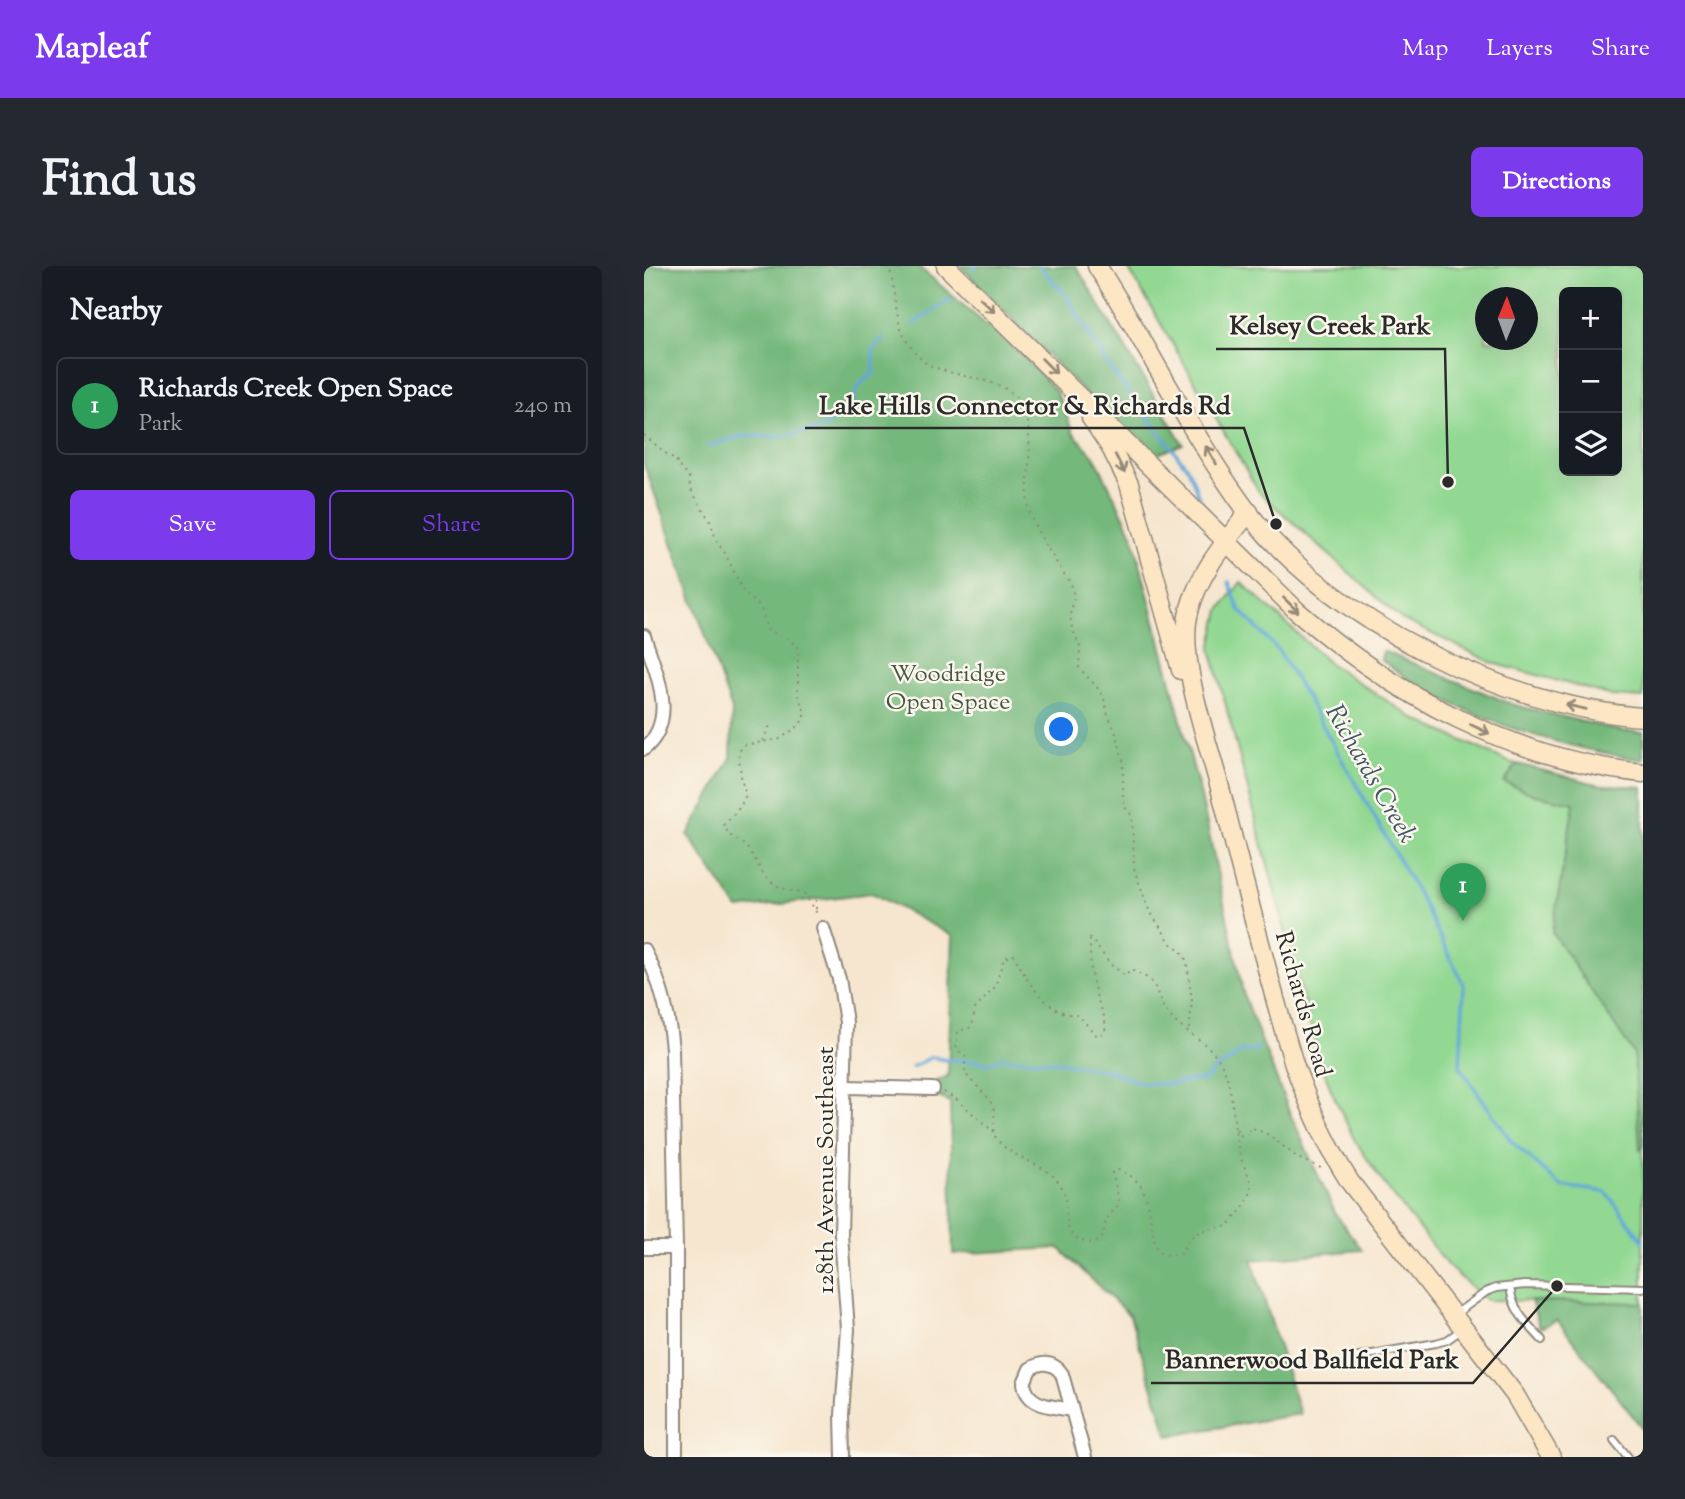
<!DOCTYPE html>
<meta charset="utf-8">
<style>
:root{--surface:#171b24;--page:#242831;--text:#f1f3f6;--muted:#9ea1a6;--line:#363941;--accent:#7c3aed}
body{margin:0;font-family:"Sorts Mill Goudy",serif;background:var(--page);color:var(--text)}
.controls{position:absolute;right:21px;top:21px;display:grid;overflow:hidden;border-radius:10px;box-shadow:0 7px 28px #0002}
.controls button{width:63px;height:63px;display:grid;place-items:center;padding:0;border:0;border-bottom:2px solid var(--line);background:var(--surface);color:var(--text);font:35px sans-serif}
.compass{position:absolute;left:831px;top:21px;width:63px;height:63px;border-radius:50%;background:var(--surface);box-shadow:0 7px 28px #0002;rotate:1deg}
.you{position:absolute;left:418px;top:464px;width:24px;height:24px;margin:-18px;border:5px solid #fff;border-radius:50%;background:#1a73e8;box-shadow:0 0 0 10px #1a73e833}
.badge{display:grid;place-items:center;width:46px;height:46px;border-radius:50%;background:var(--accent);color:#fff;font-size:23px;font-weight:700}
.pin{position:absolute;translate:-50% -58px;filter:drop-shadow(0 2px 4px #0008)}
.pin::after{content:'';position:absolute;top:37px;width:24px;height:21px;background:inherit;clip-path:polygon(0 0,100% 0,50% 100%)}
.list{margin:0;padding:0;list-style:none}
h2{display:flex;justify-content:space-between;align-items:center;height:91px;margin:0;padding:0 28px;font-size:30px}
h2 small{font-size:23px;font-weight:400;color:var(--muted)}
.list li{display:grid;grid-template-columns:46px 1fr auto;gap:21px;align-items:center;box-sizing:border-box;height:98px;margin:0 14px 14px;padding:0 14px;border:2px solid var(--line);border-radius:10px}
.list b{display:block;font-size:26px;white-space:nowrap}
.list p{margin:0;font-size:23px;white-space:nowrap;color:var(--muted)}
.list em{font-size:23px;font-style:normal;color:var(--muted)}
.actions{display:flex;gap:14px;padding:21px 28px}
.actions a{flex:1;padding:16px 0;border:2px solid var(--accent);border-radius:10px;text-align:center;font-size:24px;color:var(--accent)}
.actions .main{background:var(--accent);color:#fff}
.icon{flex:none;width:38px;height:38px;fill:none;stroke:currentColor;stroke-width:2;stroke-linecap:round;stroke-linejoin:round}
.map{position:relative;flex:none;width:999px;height:1191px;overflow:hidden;border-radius:10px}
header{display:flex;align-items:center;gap:42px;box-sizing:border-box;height:98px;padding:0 35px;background:var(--accent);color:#fff}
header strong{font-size:33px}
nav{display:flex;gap:38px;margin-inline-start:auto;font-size:24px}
.intro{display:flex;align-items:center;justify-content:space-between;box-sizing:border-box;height:168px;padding:0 42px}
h1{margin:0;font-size:49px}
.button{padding:18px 32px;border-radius:10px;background:var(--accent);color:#fff;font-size:24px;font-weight:700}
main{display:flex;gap:42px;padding:0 42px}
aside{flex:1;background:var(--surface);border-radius:10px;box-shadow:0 7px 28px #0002}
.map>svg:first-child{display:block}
</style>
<header>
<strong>Mapleaf</strong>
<nav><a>Map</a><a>Layers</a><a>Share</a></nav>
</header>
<div class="intro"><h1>Find us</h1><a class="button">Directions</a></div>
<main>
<aside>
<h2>Nearby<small></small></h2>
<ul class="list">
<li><span class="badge" style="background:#2e9e5b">1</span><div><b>Richards Creek Open Space</b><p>Park</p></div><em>240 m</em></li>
</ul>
<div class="actions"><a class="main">Save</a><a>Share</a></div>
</aside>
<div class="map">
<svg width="999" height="1191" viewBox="0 0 999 1191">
<rect width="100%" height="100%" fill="#fbf7ec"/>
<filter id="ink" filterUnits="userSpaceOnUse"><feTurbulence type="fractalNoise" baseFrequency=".0143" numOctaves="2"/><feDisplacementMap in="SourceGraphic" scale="14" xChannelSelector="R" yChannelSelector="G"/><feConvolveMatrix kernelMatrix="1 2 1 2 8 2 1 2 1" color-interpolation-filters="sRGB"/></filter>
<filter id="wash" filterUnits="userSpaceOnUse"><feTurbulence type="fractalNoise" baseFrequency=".00686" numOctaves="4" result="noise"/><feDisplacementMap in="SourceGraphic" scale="28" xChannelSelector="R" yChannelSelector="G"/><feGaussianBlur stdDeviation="1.57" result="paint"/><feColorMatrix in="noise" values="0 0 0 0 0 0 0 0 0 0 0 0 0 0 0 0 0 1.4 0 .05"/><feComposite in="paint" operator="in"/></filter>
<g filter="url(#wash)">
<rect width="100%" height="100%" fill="#f6e6cf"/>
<!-- green -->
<g fill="#92d892" stroke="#5e825e" stroke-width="2" fill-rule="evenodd">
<path d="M483 0H999V432L968 430 849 397 757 353 615 226ZM973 26V205H920V26ZM842 32H884V74H842Z"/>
<path d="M597 316 685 397 771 453 865 496 956 519 999 521V1037L842 1034 804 1000 738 915 710 873 688 826 674 789 567 383 576 344Z"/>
</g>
<!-- forest -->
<g fill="#75b87c" stroke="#507254" stroke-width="2">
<path d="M0 0H274L377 89 412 125 430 168 451 191 488 267 557 531 600 730 645 845 691 947 718 984 608 994 656 1148 524 1170 486 1050 415 982 309 988 306 836 290 829 291 816 304 810 309 670 228 627 94 643 44 569 87 492 88 444 0 198Z"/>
<path d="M316 0H432L539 178 509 190 441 127Z"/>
<path d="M739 385 870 439 977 465 999 466V494C924 482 849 461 782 424 767 416 752 404 737 394Z"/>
<path d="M873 498 956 519 999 521V881L996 884 990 788 908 666 930 537 891 529 860 516Z"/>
<path d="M887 1035 999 1037V1163L913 1054 896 1062Z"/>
</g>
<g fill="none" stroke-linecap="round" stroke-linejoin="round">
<!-- stream -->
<g stroke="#64a7d9" stroke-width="3.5">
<path d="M395 0 422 29 465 101 545 204 558 239"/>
<path d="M329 2 332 0"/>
<path d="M270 57 307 33"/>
<path d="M64 180 99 170 136 171 173 164 184 159 189 147 207 137 217 117 230 107 229 84 239 73"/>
<path d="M585 316 595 343 634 384 663 432 777 633 820 719 816 801 868 876 917 920 962 926 999 975"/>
<path d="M268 801 288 791 302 794 333 795 344 798 358 792 410 795 469 806 497 817 525 818 562 813 572 802 586 795 596 786 611 784 614 781"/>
</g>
</g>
</g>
<g filter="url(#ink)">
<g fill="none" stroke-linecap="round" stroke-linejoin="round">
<!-- lane casing -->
<g stroke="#90887d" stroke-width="10">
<g id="lane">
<path d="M866 1021C869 1046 883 1057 898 1074"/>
<path d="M810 1049 842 1026 852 1022 881 1019 999 1022"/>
<path d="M705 1092 792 1077 803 1074 817 1064"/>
<path d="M970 1174 984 1191"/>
</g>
</g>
<!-- street casing -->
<g stroke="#90887d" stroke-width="16">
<g id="street">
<path d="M0 370C12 407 35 453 0 483"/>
<path d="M179 662 195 713 202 756 197 969 204 1063 198 1149 199 1191"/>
<path d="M0 684C17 715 25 748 28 783L32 982V1191"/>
<path d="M202 821 289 823"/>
<path d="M0 982H32"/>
<path d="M428 1144C408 1140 383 1141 380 1117L386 1103C398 1095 410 1096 418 1108L441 1191"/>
</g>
</g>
<!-- secondary casing -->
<g stroke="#90887d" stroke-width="21">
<g id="secondary">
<path d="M302 0 653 345C750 429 870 494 999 507"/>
<path d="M453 0C505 80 546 168 603 245 686 355 863 441 999 451"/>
<path d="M447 152 467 182 485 218 537 404"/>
<path d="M605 246C579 278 549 315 543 356 537 401 564 477 576 522 600 614 622 707 650 798 665 840 682 879 706 916L871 1129 907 1191"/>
</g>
</g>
<!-- path -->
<g stroke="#90887d" stroke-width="2" stroke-dasharray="2 5" stroke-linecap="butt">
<path d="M245 0C250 18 252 55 259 68 264 78 273 91 282 97 310 114 363 109 377 139 393 172 381 207 384 240 387 261 416 301 428 320L430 332 426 349 428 362 436 381 435 402 453 421 460 433 464 449 473 470 479 494V529L481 541 488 550 490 602 495 617 505 644 528 679 535 683 541 691 543 697 548 735 545 766"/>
<path d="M0 169 26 191 31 192 37 204 45 211 46 222 66 255 73 276 81 287 99 325 117 342 123 364 143 372 154 381V429L160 444V453L153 461 136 473 100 479 94 487C97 502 96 515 102 529L96 541 80 559 85 569C124 587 104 621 160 627L174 649"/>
<path d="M119 475 127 457"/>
<path d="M172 643V629"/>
<path d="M446 671 466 698 482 710 486 704C521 716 506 726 525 749 538 766 560 773 573 791 592 816 587 859 596 889 599 901 608 911 607 924 605 937 592 950 584 960 559 965 549 961 537 988L524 989 515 986C500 957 515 918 474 904L468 907 475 933 472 942 462 954 458 972 451 977C407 973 432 944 417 920 403 897 373 895 355 876 346 867 352 856 350 845 346 828 330 820 321 807V790L312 783 314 765 328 761 331 743 351 721 360 692 370 689C382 714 403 749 434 749L453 770 461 767C463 749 456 744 452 728 446 709 446 690 446 671Z"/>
<path d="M300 826 312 833 350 866"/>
<path d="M592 863 597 870 606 868 605 865 607 861 625 869 654 892 679 903"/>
</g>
<!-- lane -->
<use href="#lane" stroke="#fff" stroke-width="6"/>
<!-- street -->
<use href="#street" stroke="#fff" stroke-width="12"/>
<!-- secondary -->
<use href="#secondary" stroke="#fce6c4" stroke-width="18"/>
</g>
<!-- one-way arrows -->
<defs><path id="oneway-shaft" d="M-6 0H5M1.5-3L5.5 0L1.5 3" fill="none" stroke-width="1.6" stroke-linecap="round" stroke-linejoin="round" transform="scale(1.75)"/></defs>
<g stroke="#948878">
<use href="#oneway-shaft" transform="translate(343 39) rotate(44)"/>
<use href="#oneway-shaft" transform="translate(405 100) rotate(45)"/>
<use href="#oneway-shaft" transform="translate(567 189) rotate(-121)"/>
<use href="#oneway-shaft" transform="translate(476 198) rotate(63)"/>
<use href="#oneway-shaft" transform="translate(647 339) rotate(44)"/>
<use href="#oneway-shaft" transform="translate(932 441) rotate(-167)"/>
<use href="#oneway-shaft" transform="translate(836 463) rotate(25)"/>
</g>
</g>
<g text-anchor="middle" stroke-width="5" stroke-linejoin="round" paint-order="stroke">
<!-- park labels -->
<g font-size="24" fill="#455645" stroke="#fbf7ec">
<text x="304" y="415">Woodridge<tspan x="304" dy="28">Open Space</tspan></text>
</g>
<!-- street labels -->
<g font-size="24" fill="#2b2b2b" stroke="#fbf7ec">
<text transform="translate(660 738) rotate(74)" y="8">Richards Road</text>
<text transform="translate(181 904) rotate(-90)" y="8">128th Avenue Southeast</text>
</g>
<!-- water labels -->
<g font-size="26" font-style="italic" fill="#3f5668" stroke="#fbf7ec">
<text transform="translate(728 507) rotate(60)" y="9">Richards Creek</text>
</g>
</g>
<!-- callouts -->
<path fill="none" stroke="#2b2b2b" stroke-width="2.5" d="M804 216L801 83H572M632 258L600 162H161M913 1020L829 1117H507"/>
<g fill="#2b2b2b" stroke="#fbf7ec" stroke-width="2.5">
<circle cx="804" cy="216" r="7"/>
<circle cx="632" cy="258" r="7"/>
<circle cx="913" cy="1020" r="7"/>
</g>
<g font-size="26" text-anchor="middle" font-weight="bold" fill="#2b2b2b" stroke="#fbf7ec" stroke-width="5" stroke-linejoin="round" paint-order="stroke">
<text x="686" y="68">Kelsey Creek Park</text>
<text x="381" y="148">Lake Hills Connector &amp; Richards Rd</text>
<text x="668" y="1102">Bannerwood Ballfield Park</text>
</g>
</svg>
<div class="controls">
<button>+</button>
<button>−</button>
<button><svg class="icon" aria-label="layers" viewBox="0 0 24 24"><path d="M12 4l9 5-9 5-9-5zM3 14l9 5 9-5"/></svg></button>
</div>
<svg class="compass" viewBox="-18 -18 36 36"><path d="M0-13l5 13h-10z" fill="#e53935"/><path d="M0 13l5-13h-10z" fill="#9ea1a6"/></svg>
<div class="you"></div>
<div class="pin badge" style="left:819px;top:655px;background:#2e9e5b">1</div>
</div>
</main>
